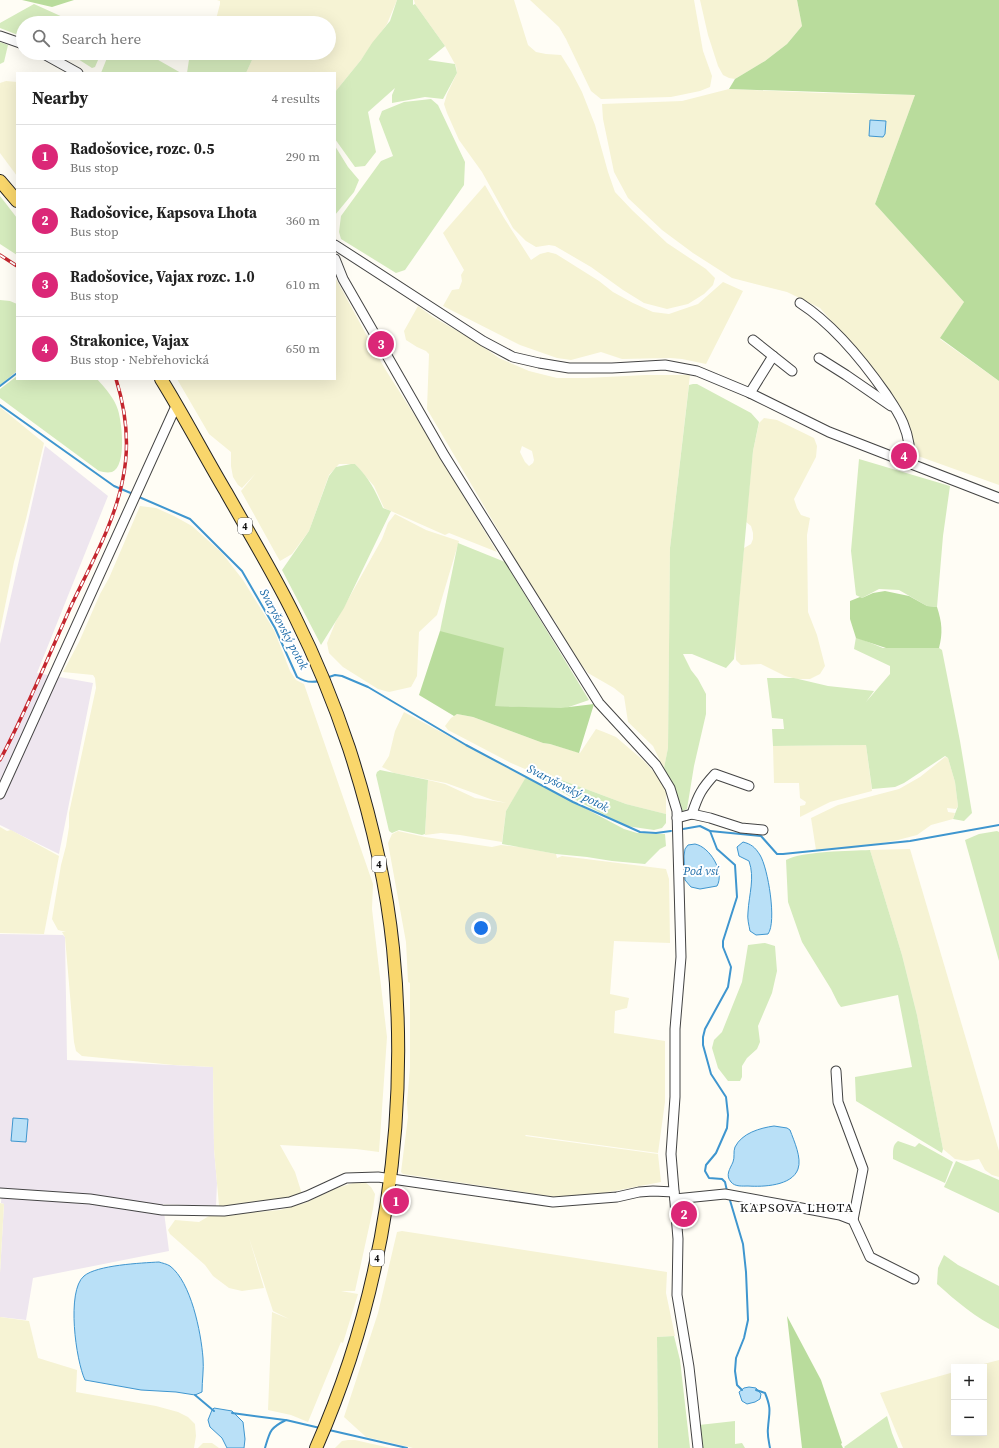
<!DOCTYPE html>
<meta charset="utf-8">
<style>
:root{--surface:#fff;--page:#f2f2f2;--text:#222;--muted:#767676;--line:#e0e0e0;--accent:#db2777}
body{margin:0;font-family:"Source Serif 4",serif;background:var(--page);color:var(--text)}
.controls{position:absolute;right:12px;bottom:12px;display:grid;overflow:hidden;border-radius:0px;box-shadow:0 4px 16px #0002}
.controls button{width:36px;height:36px;display:grid;place-items:center;padding:0;border:0;border-bottom:1px solid var(--line);background:var(--surface);color:var(--text);font:20px sans-serif}
.you{position:absolute;left:481px;top:928px;width:14px;height:14px;margin:-10px;border:3px solid #fff;border-radius:50%;background:#1a73e8;box-shadow:0 0 0 6px #1a73e833}
.badge{display:grid;place-items:center;width:26px;height:26px;border-radius:50%;background:var(--accent);color:#fff;font-size:13px;font-weight:700}
.pin{position:absolute;translate:-50% -50%;border:2px solid #fff;box-shadow:0 1px 4px #0006}
.list{margin:0;padding:0;list-style:none}
h2{display:flex;justify-content:space-between;align-items:center;height:52px;margin:0;padding:0 16px;font-size:17px}
h2 small{font-size:13px;font-weight:400;color:var(--muted)}
.list li{display:grid;grid-template-columns:26px 1fr auto;gap:12px;align-items:center;box-sizing:border-box;height:64px;padding:0 16px;border-top:1px solid var(--line)}
.list b{display:block;font-size:15px;white-space:nowrap}
.list p{margin:0;font-size:13px;white-space:nowrap;color:var(--muted)}
.list em{font-size:13px;font-style:normal;color:var(--muted)}
.icon{flex:none;width:22px;height:22px;fill:none;stroke:currentColor;stroke-width:2;stroke-linecap:round;stroke-linejoin:round}
.map{position:relative;flex:none;width:999px;height:1448px;overflow:hidden}
.search{position:absolute;background:var(--surface);box-shadow:0 4px 16px #0002;left:16px;top:16px;width:320px;height:44px;display:flex;align-items:center;gap:10px;box-sizing:border-box;padding:0 14px;border-radius:22px;color:var(--muted);font-size:15px}
.panel{position:absolute;background:var(--surface);box-shadow:0 4px 16px #0002;left:16px;top:72px;width:320px;height:308px;border-radius:0px}
.map>svg:first-child{display:block}
</style>
<div class="map">
<svg width="999" height="1448" viewBox="0 0 999 1448">
<rect width="100%" height="100%" fill="#fffdf5"/>
<!-- industrial -->
<g fill="#eee6ef">
<path d="M45 446 108 496 37 673 93 683 59 854 0 825V644Z"/>
<path d="M0 934 63 935 65 937 67 1060 213 1067 214 1149 217 1183 216 1206 163 1204 169 1251 33 1278 26 1320 0 1317V1273L4 1204 1 1203 2 1188H0Z"/>
</g>
<!-- farmland -->
<g fill="#f6f3d4" fill-rule="evenodd">
<path d="M217 0H397L387 24 361 60 335 92V73H246L252 60 253 53H329V23H215L220 4V1Z"/>
<path d="M414 0H514L528 45 536 52 546 54 561 55 571 71 582 92 595 125 608 172 615 192 632 210 667 243 706 269 715 278 713 285 704 294 688 304 667 309 644 303 623 290 591 267 555 246 549 245 536 247 526 241 513 228 482 172 459 140 447 113 444 104 447 94 457 73 456 66 445 46 415 4Z"/>
<path d="M530 0H694L703 51 712 76 710 87 700 91 671 97 601 99 591 91 566 39 559 27Z"/>
<path d="M700 0H797L802 26 787 44 765 61 735 79 729 78 723 75 718 66 708 35Z"/>
<path d="M6 81 17 82V176L0 153V83Z"/>
<path d="M729 89 824 93 915 95 875 204 964 302 940 339 999 381V485L918 456 906 418 847 339 820 308 787 292 732 278 693 253 662 230 628 198 614 172 603 119 602 104 682 101Z"/>
<path d="M485 185 504 218 531 260 540 254 548 252 556 254 599 281 613 292 633 303 653 312 669 314 698 304 723 282 743 291 706 364 682 359 670 358 622 359 601 352 571 360 557 358 520 345 443 306 452 290 459 289 462 281 461 275 464 270 443 233Z"/>
<path d="M335 277 385 369 419 422 497 552 449 533 445 535 384 508 374 486 355 464H339L329 475 309 531 292 554 280 561 277 556 241 491 256 473 242 488 238 485 233 477 231 466V452L209 434 177 379H335Z"/>
<path d="M418 306 433 317 475 341 499 358 529 371 557 378H586L646 375H690L670 548 668 748 664 769 653 746 628 722 624 696 614 688 588 673 572 653 555 621 541 603 427 409 429 354 426 351 417 347 406 340 404 331ZM522 446 532 451 534 460 533 463 529 466 525 462 520 452Z"/>
<path d="M0 407 44 443 26 519 14 562 0 631Z"/>
<path d="M764 418 777 420 814 438 817 446 816 457 794 499 797 508 801 515 810 518 807 535 808 612 817 635 825 666 820 674 810 679H797L785 676 761 664 741 665 736 660 735 643 744 548 751 544 753 539V533L751 526 746 522 753 451 759 423Z"/>
<path d="M140 506 156 508 174 516 192 526 222 553 243 580 274 630 290 671 296 680 304 684 373 884 372 909 387 1037 379 1152 356 1149 280 1145 295 1172 302 1194 277 1201 237 1206H219L214 1149 213 1067 174 1065 82 1056 76 1051 74 1042 65 937 62 932H66L58 930 52 919 61 865 66 846 69 827V813L96 688 95 678 93 675 63 672 79 642 100 594 109 578Z"/>
<path d="M395 514 426 530 459 541 437 615 419 632 417 676 411 687 389 692 378 689 343 667 329 653 327 643 336 621 382 539 388 523Z"/>
<path d="M404 712 526 778 506 811 502 842 460 835 441 833 425 835 428 780 445 784 475 798 507 803 493 800 446 783 394 773 382 767 389 756 395 731Z"/>
<path d="M457 714 473 717 543 743 550 744 580 753 596 729 604 732 616 737 644 761 662 781 666 792V814L626 804 543 773 525 769 511 763 448 730 445 726 451 718Z"/>
<path d="M866 745 872 791 830 802 800 817V806L805 805 806 802 800 798 799 783H774L773 746Z"/>
<path d="M945 757 948 758 955 782 958 806 956 809 947 808 948 812 955 813 953 819 931 825 917 835 898 840 849 849 816 850 811 818 838 805 899 789 920 777Z"/>
<path d="M0 827 7 831 11 830 59 856 44 934 0 933Z"/>
<path d="M398 831 425 837 492 847 501 845 520 847 556 854 557 858 562 856 666 869 669 879 670 943 614 941 610 994 629 998 627 1008 615 1011 614 1033 665 1041V1102L658 1153 526 1135 525 1136 658 1154 661 1182 604 1193 556 1197 403 1174 401 1172 408 1117 407 1103 410 1067V983L408 982 406 942 388 843 392 834Z"/>
<path d="M910 849 999 1151V1177L992 1175 985 1170 979 1159 967 1161 955 1159 943 1149 917 1015 902 955 870 850Z"/>
<path d="M365 1182 371 1187 375 1194 373 1209 355 1291H341L358 1294 343 1343 341 1342 308 1422 291 1415 268 1410 272 1312 289 1319 273 1311 249 1238 264 1288 242 1291 229 1288 213 1276 205 1265 170 1234 168 1230 175 1220 199 1222 209 1216 280 1210 305 1203 337 1188 353 1183Z"/>
<path d="M0 1203 4 1204 0 1273Z"/>
<path d="M402 1231 667 1272 666 1293 675 1336 657 1337 658 1448H413L366 1437 344 1417 378 1313 397 1232Z"/>
<path d="M0 1317 29 1321 38 1358 77 1370 76 1392 156 1406 178 1412 188 1417 195 1424 196 1436 194 1448H0Z"/>
<path d="M999 1360V1448H903L880 1393 954 1372V1433H984V1367H972Z"/>
<path d="M348 1440H355L390 1448H335L342 1441Z"/>
<path d="M203 1443H212L219 1448H198Z"/>
</g>
<!-- green -->
<g fill="#d5ebbd">
<path d="M397 0H413V5L415 4 445 46 428 60 455 64 457 73 443 99 425 97 392 103V95L395 88 368 112 376 152 365 166 355 167 335 139V92L361 60 372 43 390 21Z"/>
<path d="M34 4 76 23H23V37L0 28V23Z"/>
<path d="M0 42 8 45 4 62 0 64Z"/>
<path d="M60 53H101L95 67 92 68 78 59H71Z"/>
<path d="M109 53H146L181 73H101Z"/>
<path d="M190 53H249L252 60 246 73H187Z"/>
<path d="M431 99 438 105 465 162 464 185 405 270 396 273 341 239 339 232 341 216 381 161 393 156 379 119 382 111 404 102Z"/>
<path d="M335 146 348 167 359 180 354 192 335 215Z"/>
<path d="M0 196 17 218V255L0 244Z"/>
<path d="M0 300 10 301 17 304V371L0 385Z"/>
<path d="M17 376V379H97C105 388 115 399 118 410 122 423 127 466 112 472 107 473 103 472 99 471L0 398V389Z"/>
<path d="M693 384H697L751 413 759 422 753 451 734 659 726 668 692 654H683L691 670 698 679 706 694V714L694 766 687 809 681 812 673 784 664 768 668 748 670 548 689 385Z"/>
<path d="M859 459 950 486 943 536 937 607 927 606 899 590 879 589 862 598 856 595 851 551Z"/>
<path d="M351 464H355C369 478 375 490 383 508L391 511 344 608 321 645 282 570 309 531 329 476 336 467Z"/>
<path d="M458 543 505 562 589 700 563 709 494 706 440 631Z"/>
<path d="M856 637 883 648H939L942 650 960 741 972 813 964 821 953 819 958 806 955 782 948 758 945 756 904 783 895 787 872 789 866 745 773 746 772 729H784L783 719 772 718 767 678H794L828 686 874 691 866 702 890 674V666L854 649Z"/>
<path d="M380 770 428 780 425 834 422 835 399 830 392 833 389 831 376 775 377 772Z"/>
<path d="M526 770 543 773 626 804 666 814V823L662 828 654 830 626 826 574 799Z"/>
<path d="M526 777 624 829 637 833 665 834 666 846 660 849 645 864 612 861 587 857 556 854 502 844 506 811Z"/>
<path d="M997 831 999 832V961L965 840 979 834Z"/>
<path d="M870 850 902 955 917 1015 943 1149 942 1153 856 1101 855 1077 912 1067 898 995 841 1007 838 1003 831 989 802 942 788 902 786 860C802 851 850 851 870 850Z"/>
<path d="M765 943 775 946 777 971 772 993 758 1026 760 1042 757 1049 747 1058 742 1066V1077L740 1081H728L718 1068 712 1048 714 1040 722 1032 742 982 748 945Z"/>
<path d="M898 1141 915 1147 919 1143 953 1162 945 1183 893 1159C893 1152 892 1145 898 1141Z"/>
<path d="M956 1161 999 1180V1213L944 1187Z"/>
<path d="M944 1255 958 1265 999 1286V1329C976 1318 956 1301 937 1284L938 1268Z"/>
<path d="M674 1336 680 1360 690 1448H658L657 1337Z"/>
<path d="M887 1416 892 1433 898 1448H845L844 1447Z"/>
<path d="M735 1421V1444L742 1443 745 1448H701L699 1425Z"/>
</g>
<!-- forest -->
<g fill="#b9dc9c">
<path d="M22 0H74L52 7Z"/>
<path d="M797 0H999V381L940 338 964 302 875 204 915 95 729 89 735 79 765 61 787 44 802 26Z"/>
<path d="M885 591 909 596 927 606 937 607C942 622 943 633 939 648H886L856 638 850 619V601L860 597 862 598 873 593Z"/>
<path d="M440 631 504 648 495 706 561 708 594 704 579 753 550 744 543 743 473 717 457 714 454 716 419 695Z"/>
<path d="M787 1316 821 1380 842 1443 841 1444 843 1448H802Z"/>
</g>
<!-- water -->
<g fill="#b9e0f7" stroke="#3f96cf">
<path d="M870 120 886 121 885 134 883 137 869 136Z"/>
<path d="M743 842C751 844 755 847 760 855 768 868 777 922 768 934L756 935 750 931C749 925 747 919 748 912 749 894 755 878 749 861L739 856 737 847Z"/>
<path d="M695 844C710 847 725 872 717 886L700 889 691 887 685 880 684 856 685 849 688 845Z"/>
<path d="M13 1118 28 1119 26 1142 11 1141Z"/>
<path d="M774 1126 787 1128 790 1130C794 1141 802 1158 798 1169 792 1186 763 1187 748 1186 743 1186 735 1187 731 1182 725 1175 730 1169 733 1162 735 1157 733 1152 735 1147 742 1133 760 1128 774 1126Z"/>
<path d="M159 1262C162 1263 167 1264 170 1266 191 1282 201 1332 203 1358 204 1369 202 1381 202 1392L195 1395 176 1392 141 1390 85 1380C76 1361 66 1291 84 1276 97 1265 141 1263 159 1262Z"/>
<path d="M749 1387 756 1388 761 1394 760 1399 755 1402 747 1404 742 1401 739 1392 744 1388Z"/>
<path d="M214 1408 232 1411 243 1422 245 1439 244 1448H227L222 1438 210 1427 208 1420 212 1410Z"/>
</g>
<g fill="none" stroke-linecap="round" stroke-linejoin="round">
<!-- stream -->
<g stroke="#3f96cf" stroke-width="2">
<path d="M0 386 17 373"/>
<path d="M0 405 114 486 133 494"/>
<path d="M139 497 190 519 242 571 275 628 297 677C303 681 311 683 319 681"/>
<path d="M326 678 335 675 342 676 368 687 466 745 573 802 640 832 656 833 671 831"/>
<path d="M683 829 700 826 710 831 717 849 735 865 737 897 723 941V947L731 967 728 987 705 1029 703 1037V1045L711 1074 726 1097 728 1115 727 1128 716 1153 706 1165 705 1171 709 1178 722 1179 725 1182 727 1191"/>
<path d="M710 831 761 836 777 854H783L910 841 999 825"/>
<path d="M729 1197 743 1244 746 1272 748 1320 744 1338 736 1358 735 1371 737 1385 742 1390"/>
<path d="M756 1390 765 1393C772 1410 769 1412 768 1428 767 1435 769 1442 770 1448"/>
<path d="M195 1395 214 1411"/>
<path d="M232 1413 285 1420"/>
<path d="M329 1430 407 1448"/>
<path d="M265 1448C270 1431 270 1428 286 1420L320 1428"/>
</g>
<!-- minor casing -->
<g stroke="#444" stroke-width="11">
<g id="minor">
<path d="M0 36 23 44"/>
<path d="M42 53 78 73"/>
<path d="M335 245 483 341 513 357 539 363 569 368H612L665 365 697 371 750 393 829 432 999 498"/>
<path d="M335 259 343 279 444 455 599 703 656 765 670 788 677 811 681 957 675 1029V1097L671 1154 678 1239 677 1295 689 1367 698 1448"/>
<path d="M800 303C834 325 863 361 886 394 892 403 899 413 903 423 908 435 911 450 909 463"/>
<path d="M753 340 792 371"/>
<path d="M819 358 846 375 891 406"/>
<path d="M750 393 773 356"/>
<path d="M0 794 176 406"/>
<path d="M692 814C698 795 702 788 715 774L749 786"/>
<path d="M677 818 692 814 710 818 741 828 763 830"/>
<path d="M836 1071 838 1102 863 1169 853 1220"/>
<path d="M0 1193 90 1199 162 1210 224 1211 290 1202 307 1196 346 1178 378 1177 553 1202 617 1197 639 1192 653 1191 674 1192"/>
<path d="M675 1199 725 1194 840 1215 853 1220 870 1257 914 1279"/>
</g>
</g>
<!-- major casing -->
<g stroke="#222" stroke-width="14">
<g id="major">
<path d="M0 181 17 201"/>
<path d="M161 379C184 416 204 455 226 492 249 533 274 574 295 617 316 659 334 703 349 748 370 813 386 880 393 948 410 1117 385 1292 316 1448"/>
</g>
</g>
<!-- minor -->
<use href="#minor" stroke="#fff" stroke-width="9"/>
<!-- major -->
<use href="#major" stroke="#f9d66b" stroke-width="12"/>
<!-- rail casing -->
<g stroke="#c4262e" stroke-width="3.5">
<g id="rail">
<path d="M0 255 17 266"/>
<path d="M0 760C26 712 48 657 71 606 90 566 115 522 123 478 130 444 126 411 116 379"/>
</g>
</g>
<!-- rail -->
<use href="#rail" stroke="#fff" stroke-width="2" stroke-dasharray="6" stroke-linecap="butt"/>
</g>
<g text-anchor="middle" stroke-width="4" stroke-linejoin="round" paint-order="stroke">
<!-- shield labels -->
<g fill="#fff" stroke="#585858" stroke-width="1">
<rect x="238" y="518" width="14" height="16" rx="3"/>
<rect x="372" y="856" width="14" height="16" rx="3"/>
<rect x="370" y="1250" width="14" height="16" rx="3"/>
</g>
<g font-size="10" font-weight="bold" fill="#111">
<text x="245" y="530">4</text>
<text x="379" y="868">4</text>
<text x="377" y="1262">4</text>
</g>
<!-- water labels -->
<g font-size="12" font-style="italic" fill="#1768a6" stroke="#fff">
<text transform="translate(284 629) rotate(62)" y="4">Svaryšovský potok</text>
<text transform="translate(568 788) rotate(27)" y="4">Svaryšovský potok</text>
<text x="701" y="875">Pod vsí</text>
</g>
<!-- quarter labels -->
<g font-size="13" letter-spacing="1" fill="#111" stroke="#fff">
<text x="797" y="1212">KAPSOVA LHOTA</text>
</g>
</g>
</svg>
<div class="controls">
<button>+</button>
<button>−</button>
</div>
<div class="you"></div>
<div class="pin badge" style="left:396px;top:1201px">1</div>
<div class="pin badge" style="left:684px;top:1214px">2</div>
<div class="pin badge" style="left:381px;top:344px">3</div>
<div class="pin badge" style="left:904px;top:456px">4</div>
<div class="search"><svg class="icon" aria-label="search" viewBox="0 0 24 24"><circle cx="10" cy="10" r="6"/><path d="M15 15l6 6"/></svg>Search here</div>
<section class="panel">
<h2>Nearby<small>4 results</small></h2>
<ul class="list">
<li><span class="badge">1</span><div><b>Radošovice, rozc. 0.5</b><p>Bus stop</p></div><em>290 m</em></li>
<li><span class="badge">2</span><div><b>Radošovice, Kapsova Lhota</b><p>Bus stop</p></div><em>360 m</em></li>
<li><span class="badge">3</span><div><b>Radošovice, Vajax rozc. 1.0</b><p>Bus stop</p></div><em>610 m</em></li>
<li><span class="badge">4</span><div><b>Strakonice, Vajax</b><p>Bus stop · Nebřehovická</p></div><em>650 m</em></li>
</ul>
</section>
</div>
